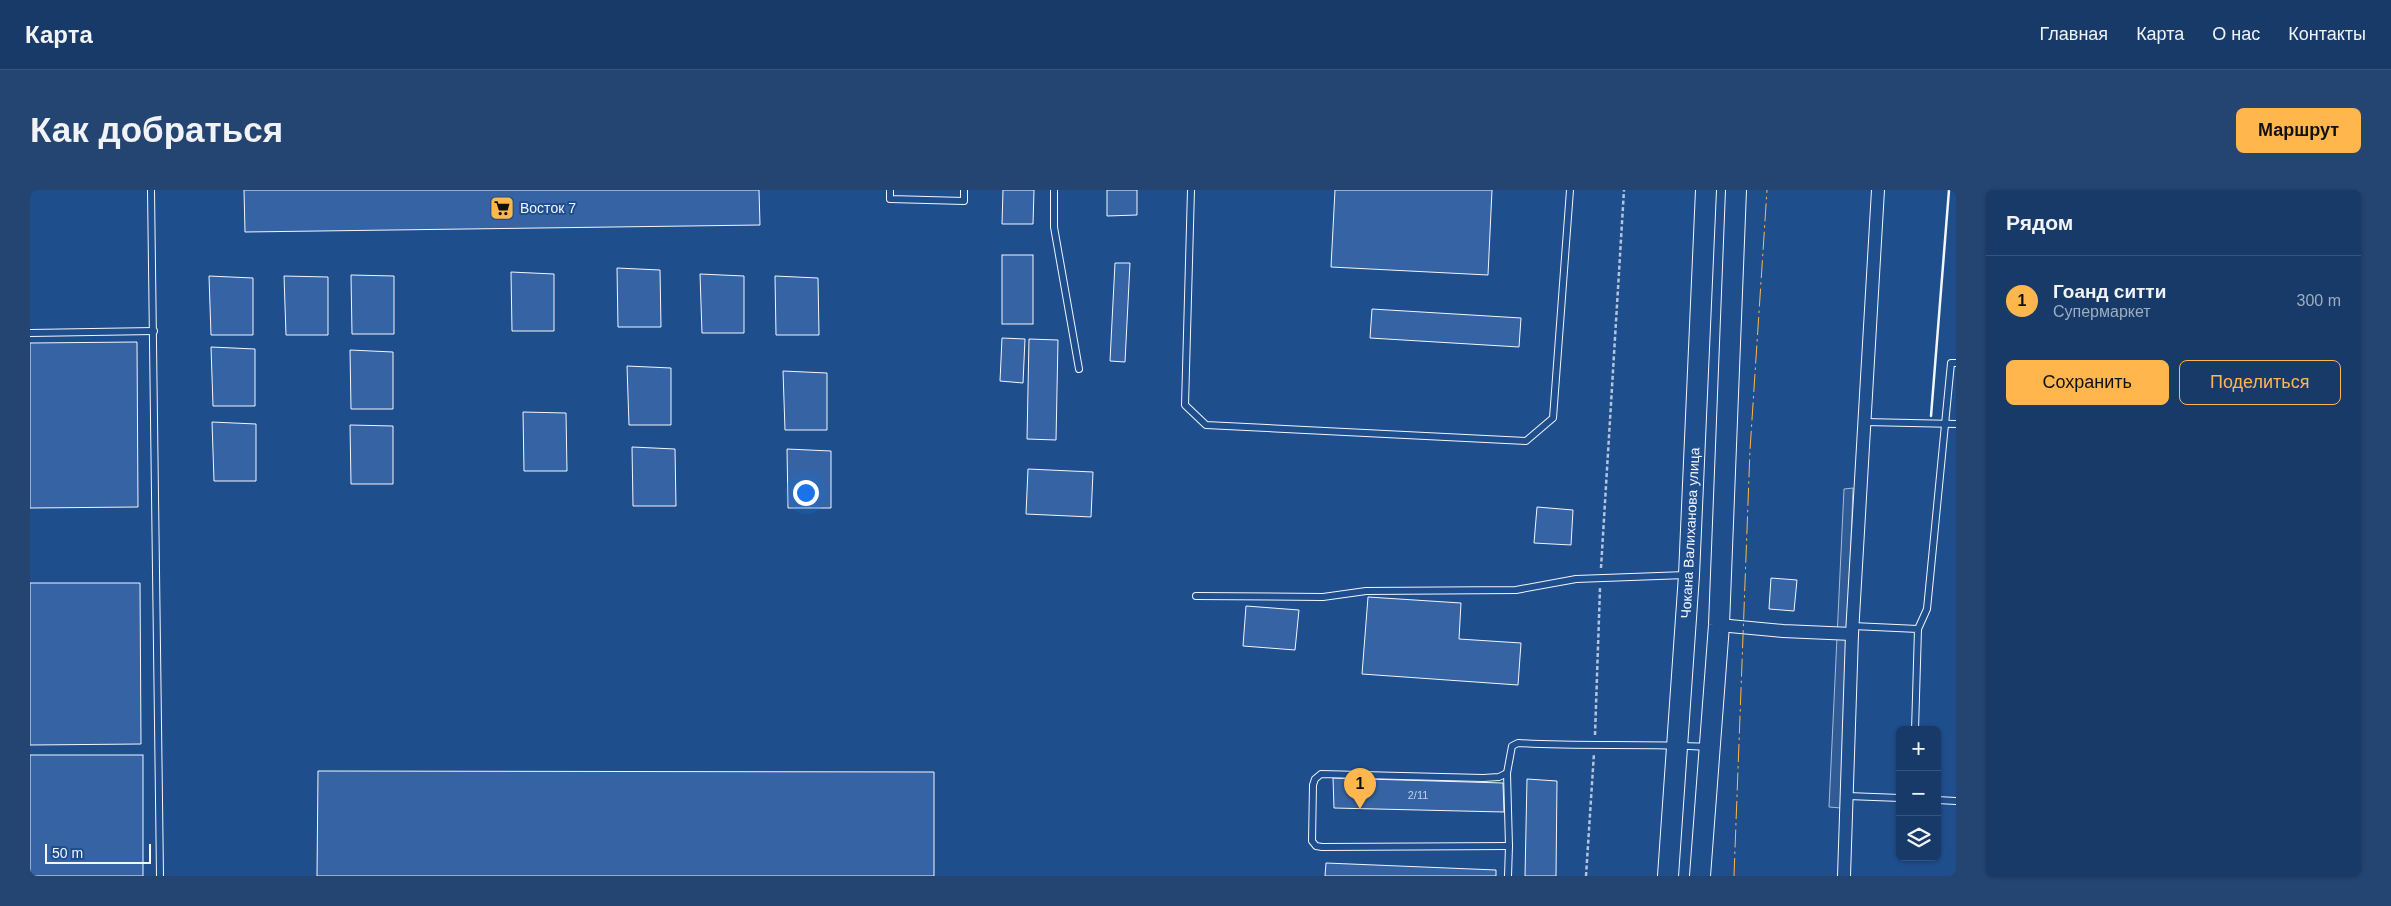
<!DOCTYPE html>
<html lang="ru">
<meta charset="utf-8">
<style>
:root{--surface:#173a69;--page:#244571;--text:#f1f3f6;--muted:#9eadc0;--line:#36547d;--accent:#ffb74d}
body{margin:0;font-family:Arial,sans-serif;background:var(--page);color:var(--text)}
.controls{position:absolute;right:15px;bottom:15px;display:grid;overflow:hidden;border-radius:8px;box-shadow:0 1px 4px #0004}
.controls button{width:45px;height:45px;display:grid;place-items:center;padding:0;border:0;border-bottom:1px solid var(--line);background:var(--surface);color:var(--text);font:25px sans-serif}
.scale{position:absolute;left:15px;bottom:12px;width:106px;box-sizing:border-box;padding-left:5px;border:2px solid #f2f6ff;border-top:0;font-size:14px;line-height:18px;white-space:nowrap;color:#f2f6ff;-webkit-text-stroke:4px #1f4e8c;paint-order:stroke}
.you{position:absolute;left:775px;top:302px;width:18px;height:18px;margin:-12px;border:4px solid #fff;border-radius:50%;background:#1a73e8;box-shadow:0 0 0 8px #1a73e833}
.badge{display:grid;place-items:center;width:32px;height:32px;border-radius:50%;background:var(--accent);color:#111;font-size:16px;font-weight:700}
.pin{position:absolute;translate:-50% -41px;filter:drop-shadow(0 1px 2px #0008)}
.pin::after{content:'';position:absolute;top:26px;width:18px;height:15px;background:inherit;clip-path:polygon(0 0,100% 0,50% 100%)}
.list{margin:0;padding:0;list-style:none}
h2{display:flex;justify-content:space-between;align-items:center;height:65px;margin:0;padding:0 20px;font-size:21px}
h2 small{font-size:16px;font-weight:400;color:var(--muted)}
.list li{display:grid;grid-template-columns:32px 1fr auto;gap:15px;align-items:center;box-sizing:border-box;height:90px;padding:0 20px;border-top:1px solid var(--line)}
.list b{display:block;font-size:19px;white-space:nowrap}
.list p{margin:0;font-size:16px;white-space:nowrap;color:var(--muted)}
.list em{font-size:16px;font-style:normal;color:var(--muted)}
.actions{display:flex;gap:10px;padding:15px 20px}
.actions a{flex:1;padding:11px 0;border:1px solid var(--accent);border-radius:8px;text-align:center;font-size:18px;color:var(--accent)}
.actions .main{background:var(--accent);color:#111}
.icon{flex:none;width:28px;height:28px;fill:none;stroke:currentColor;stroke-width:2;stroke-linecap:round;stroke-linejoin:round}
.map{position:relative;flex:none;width:1926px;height:686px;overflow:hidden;border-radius:8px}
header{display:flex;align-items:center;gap:30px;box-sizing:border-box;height:70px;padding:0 25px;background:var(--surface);border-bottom:1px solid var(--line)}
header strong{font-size:24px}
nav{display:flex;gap:28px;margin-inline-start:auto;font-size:18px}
.intro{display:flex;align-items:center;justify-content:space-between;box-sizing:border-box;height:120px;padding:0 30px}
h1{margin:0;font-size:35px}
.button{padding:12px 22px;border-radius:8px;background:var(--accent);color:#111;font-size:18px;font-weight:700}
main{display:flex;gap:30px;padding:0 30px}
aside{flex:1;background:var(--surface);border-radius:8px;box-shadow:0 1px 4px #0004}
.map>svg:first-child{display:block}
</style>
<header>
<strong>Карта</strong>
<nav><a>Главная</a><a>Карта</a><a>О нас</a><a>Контакты</a></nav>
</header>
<div class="intro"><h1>Как добраться</h1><a class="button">Маршрут</a></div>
<main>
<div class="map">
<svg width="1926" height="686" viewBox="0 0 1926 686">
<rect width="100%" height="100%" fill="#1f4e8c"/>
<!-- parking -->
<path fill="#305b95" stroke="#a8bbd7" d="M1823 298 1811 618 1799 617 1814 299Z"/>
<!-- building -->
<g fill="#3563a3" stroke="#f2f6ff">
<path d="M214 0H729L730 35 215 42Z"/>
<path d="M973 0H1004L1003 34H972Z"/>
<path d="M1077 0H1107V25L1077 26Z"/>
<path d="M1305 0H1462L1458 85 1301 77Z"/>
<rect x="972" y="65" width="31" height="69"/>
<path d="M1085 73H1100L1095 172 1080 171Z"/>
<path d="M587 78 630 80 631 137H588Z"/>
<path d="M481 82 524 84V141H482Z"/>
<path d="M670 84 714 86V143H672Z"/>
<path d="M321 85 364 86V144H322Z"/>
<path d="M179 86 223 88V145H181Z"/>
<path d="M254 86 298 87V145H256Z"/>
<path d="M745 86 788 88 789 145H746Z"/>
<path d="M1342 119 1491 128 1489 157 1340 148Z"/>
<path d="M972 148 995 149 993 193 970 191Z"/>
<path d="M999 149 1028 150 1026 250 997 249Z"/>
<path d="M107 152 108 317 0 318V153Z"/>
<path d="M181 157 225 159V216H183Z"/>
<path d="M320 160 363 162V219H321Z"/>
<path d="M597 176 641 178V235H599Z"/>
<path d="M753 181 797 183V240H755Z"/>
<path d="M493 222 536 223 537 281H494Z"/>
<path d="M182 232 226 234V291H184Z"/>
<path d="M320 235 363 236V294H321Z"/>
<path d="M602 257 645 259 646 316H603Z"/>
<path d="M757 259 801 261V318H758Z"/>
<path d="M998 279 1063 282 1061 327 996 324Z"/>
<path d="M1507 317 1543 320 1541 355 1504 353Z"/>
<path d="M1741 388 1767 390 1764 421 1739 419Z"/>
<path d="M0 393H110L111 554 0 555Z"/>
<path d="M1338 407 1431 413 1429 449 1491 453 1488 495 1332 484Z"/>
<path d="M1216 416 1269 420 1265 460 1213 456Z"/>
<rect x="0" y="565" width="113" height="121"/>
<path d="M288 581 904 582V686H287Z"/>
<path d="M1303 588 1473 593 1474 622 1304 618Z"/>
<path d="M1497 589 1527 591 1526 686H1495Z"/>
<path d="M1296 673 1466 680V686H1295Z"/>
</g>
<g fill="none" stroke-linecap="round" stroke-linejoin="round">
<!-- lane casing -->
<g stroke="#f2f6ff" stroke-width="8">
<g id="lane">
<path d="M121 0 130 686"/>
<path d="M860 0V9L934 11V0"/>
<path d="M1024 0V37L1049 179"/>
<path d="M1161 0 1155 215 1176 235 1496 251 1523 228 1540 0"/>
<path d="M0 143 124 141"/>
<path d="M1835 232 1926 234"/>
<path d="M1166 406 1293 407 1336 401 1486 400 1546 389 1656 385"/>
<path d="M1823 436 1888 439 1885 540"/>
<path d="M1888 439 1897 419 1921 173H1926"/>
<path d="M1477 583 1469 587 1453 588 1291 584 1285 589 1283 595 1282 651 1286 656 1292 657 1479 656"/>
<path d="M1818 606 1870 608"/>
<path d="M1907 610 1926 611"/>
<path d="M1478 686 1479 656 1477 583 1482 556 1488 553C1551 557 1614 553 1677 557"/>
</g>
</g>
<!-- street casing -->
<g stroke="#f2f6ff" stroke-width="14">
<g id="street">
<path d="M1689 435 1753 441 1822 444"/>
<path d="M1814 686 1822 444 1848 0"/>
</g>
</g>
<!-- primary casing -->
<g stroke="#f2f6ff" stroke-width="22">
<g id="primary">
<path d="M1638 686 1659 385 1676 0"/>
<path d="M1670 686 1689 435 1706 0"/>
</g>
</g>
<!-- path -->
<g stroke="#b3c4dc" stroke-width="2.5" stroke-dasharray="4 2.5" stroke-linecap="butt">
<path d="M1571 378 1594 0"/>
<path d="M1565 545 1570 398"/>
<path d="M1556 686 1564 563"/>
</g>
<!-- lane -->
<use href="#lane" stroke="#1f4e8c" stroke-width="6"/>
<!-- street -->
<use href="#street" stroke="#1f4e8c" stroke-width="12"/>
<!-- primary -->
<use href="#primary" stroke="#1f4e8c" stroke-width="20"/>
<!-- wall -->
<path stroke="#f2f6ff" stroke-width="2.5" d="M1901 226 1919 0"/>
<!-- power -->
<path stroke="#ffb74d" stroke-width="1" stroke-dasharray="18 4 2.5 4" stroke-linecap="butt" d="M1704 686 1720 260 1737 0"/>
</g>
<!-- icons -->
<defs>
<g id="supermarket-square" transform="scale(1.25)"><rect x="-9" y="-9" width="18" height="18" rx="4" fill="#ffb74d" stroke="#1f4e8c"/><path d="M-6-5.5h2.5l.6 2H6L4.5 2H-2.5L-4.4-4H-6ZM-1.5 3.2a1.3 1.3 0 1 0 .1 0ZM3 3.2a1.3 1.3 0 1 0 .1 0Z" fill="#111"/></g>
</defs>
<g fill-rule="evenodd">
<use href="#supermarket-square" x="472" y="18"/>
</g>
<g text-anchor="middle" stroke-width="4" stroke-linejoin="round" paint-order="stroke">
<!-- number labels -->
<g font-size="11" fill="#c3d1e8">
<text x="1388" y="609">2/11</text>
</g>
<!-- poi labels -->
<g font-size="14" fill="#f2f6ff" stroke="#1f4e8c" text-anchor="start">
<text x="490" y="23">Восток 7</text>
</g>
<!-- street labels -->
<g font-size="14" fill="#f2f6ff" stroke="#1f4e8c">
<text transform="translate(1660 343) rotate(-87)" y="5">Чокана Валиханова улица</text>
</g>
</g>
</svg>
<div class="controls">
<button>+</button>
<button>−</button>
<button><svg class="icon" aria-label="layers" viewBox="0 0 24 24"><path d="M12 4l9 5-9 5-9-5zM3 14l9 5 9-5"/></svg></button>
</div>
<div class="scale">50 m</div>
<div class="you"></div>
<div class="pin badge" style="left:1330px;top:619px">1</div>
</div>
<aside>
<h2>Рядом<small></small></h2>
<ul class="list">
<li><span class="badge">1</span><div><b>Гоанд ситти</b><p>Супермаркет</p></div><em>300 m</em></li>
</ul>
<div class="actions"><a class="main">Сохранить</a><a>Поделиться</a></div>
</aside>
</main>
